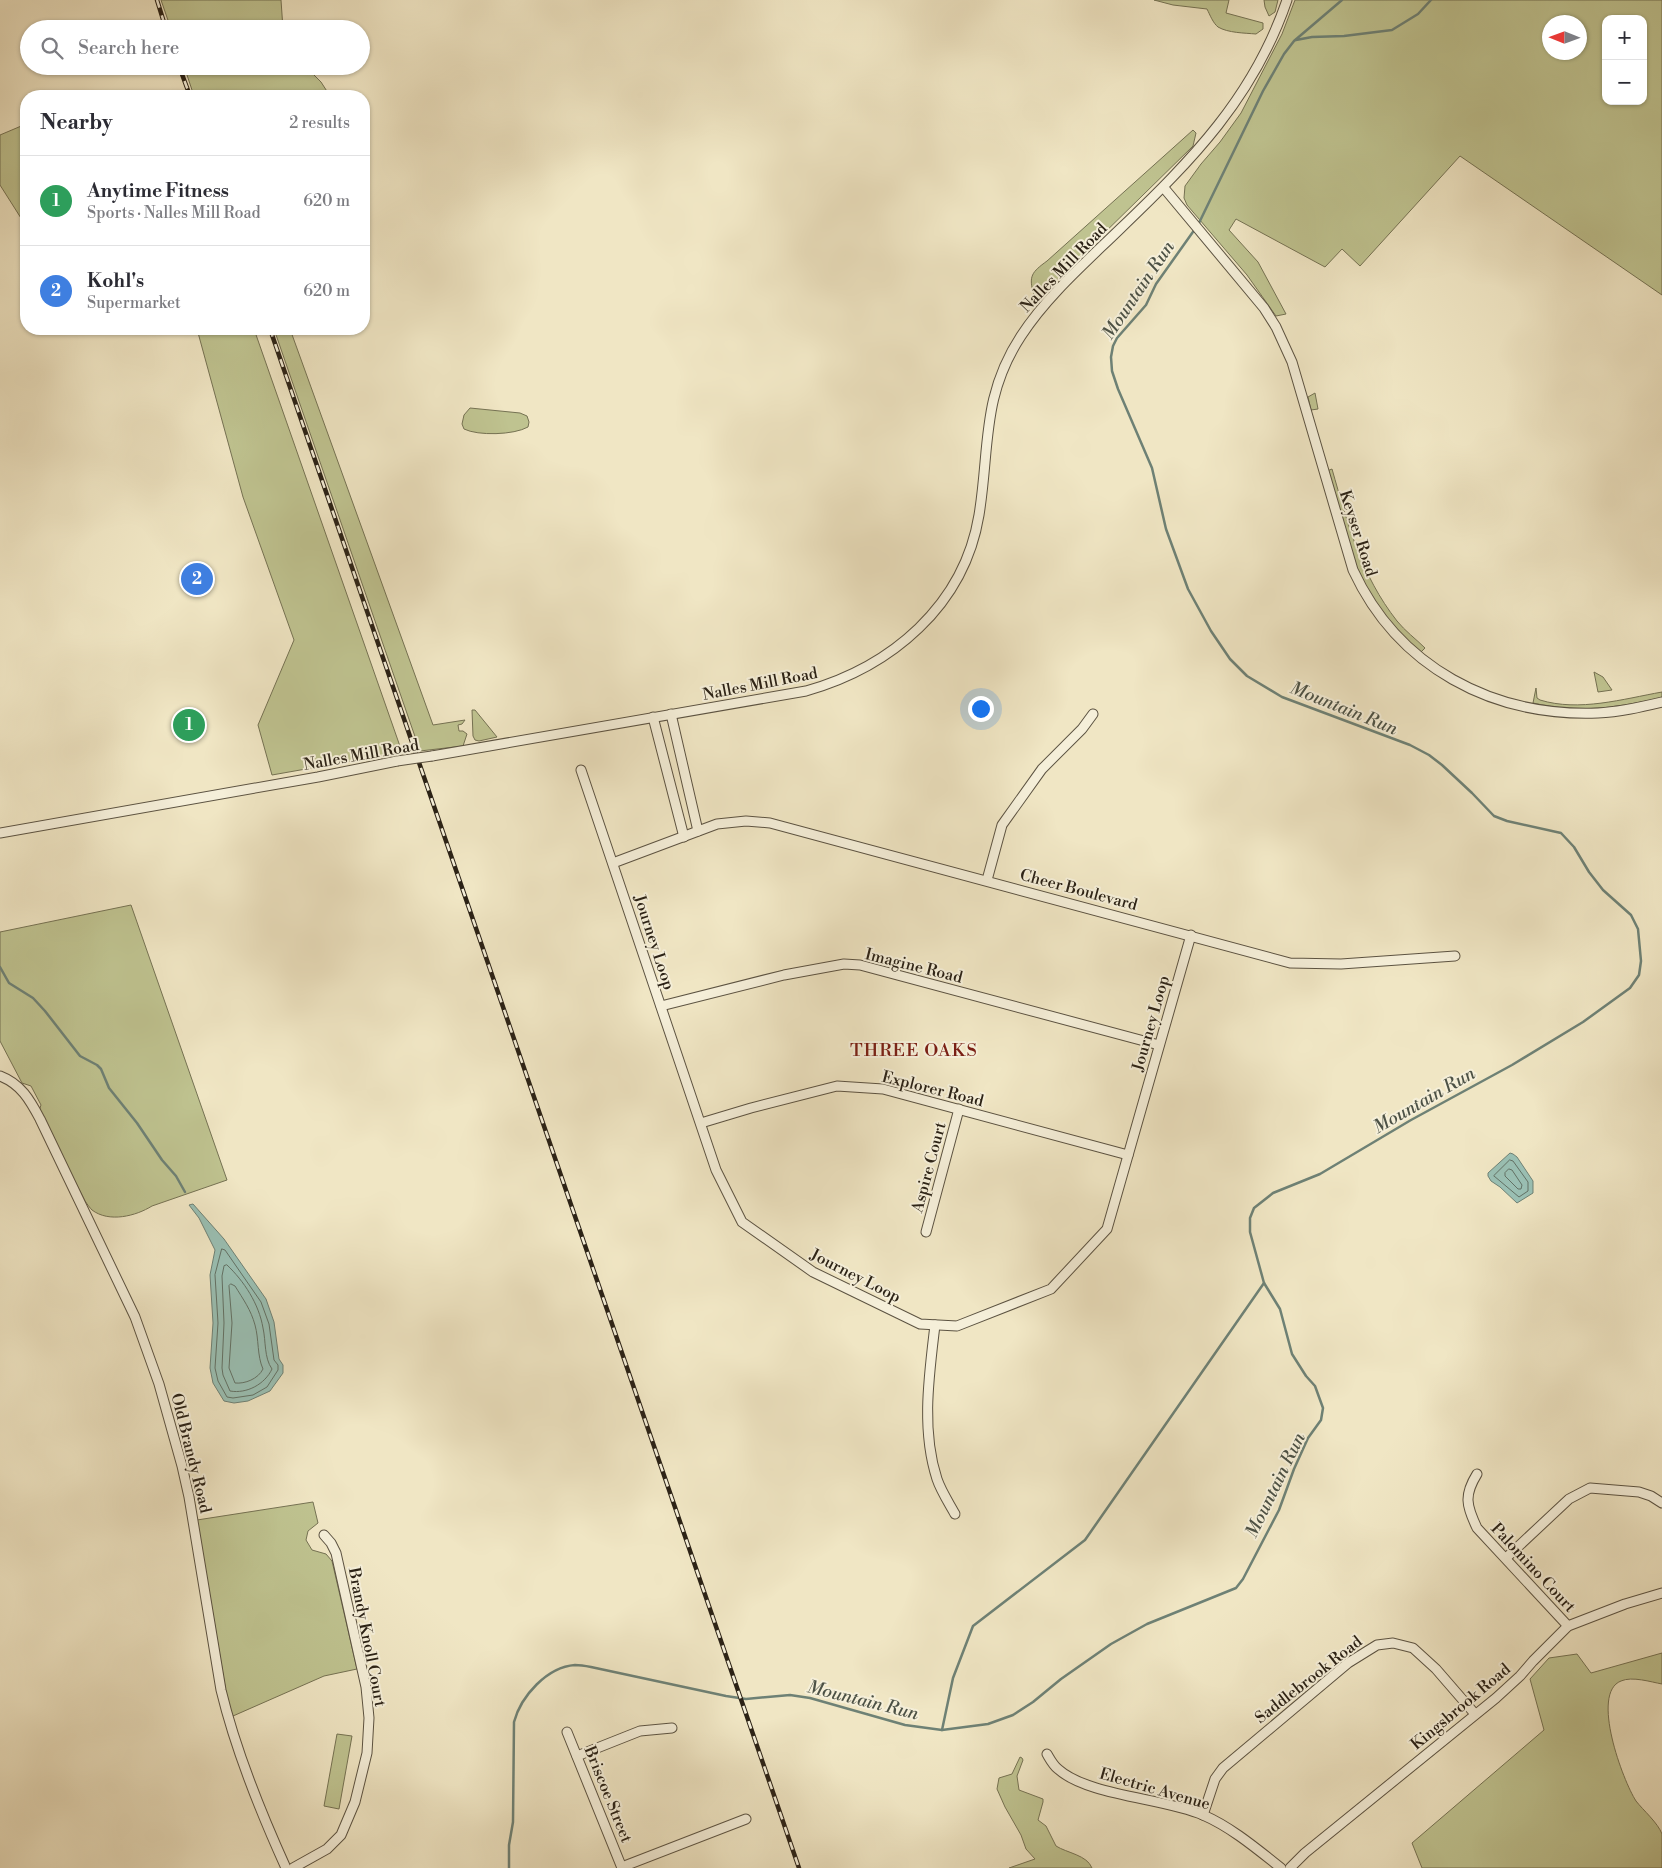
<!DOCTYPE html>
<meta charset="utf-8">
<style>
:root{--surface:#fff;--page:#f2f2f3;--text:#2b2b33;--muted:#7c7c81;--line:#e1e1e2;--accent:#8f2418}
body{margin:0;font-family:"Libre Bodoni",serif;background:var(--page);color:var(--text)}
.controls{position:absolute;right:15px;top:15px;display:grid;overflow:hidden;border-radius:10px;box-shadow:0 1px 4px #0004}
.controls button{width:45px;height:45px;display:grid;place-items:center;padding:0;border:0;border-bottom:1px solid var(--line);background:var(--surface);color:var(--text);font:25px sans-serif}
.compass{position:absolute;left:1542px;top:15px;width:45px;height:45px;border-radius:50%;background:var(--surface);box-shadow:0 1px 4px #0004;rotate:271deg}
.you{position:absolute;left:980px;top:708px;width:18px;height:18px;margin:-12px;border:4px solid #fff;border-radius:50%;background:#1a73e8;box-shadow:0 0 0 8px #1a73e833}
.badge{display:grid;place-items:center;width:32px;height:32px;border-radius:50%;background:var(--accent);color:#fff;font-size:16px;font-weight:700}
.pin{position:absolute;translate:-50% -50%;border:2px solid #fff;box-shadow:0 1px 5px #0006}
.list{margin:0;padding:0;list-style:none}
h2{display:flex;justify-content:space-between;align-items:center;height:65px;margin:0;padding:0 20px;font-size:21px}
h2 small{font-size:16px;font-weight:400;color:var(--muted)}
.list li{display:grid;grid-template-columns:32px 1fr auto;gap:15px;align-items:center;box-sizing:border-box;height:90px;padding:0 20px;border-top:1px solid var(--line)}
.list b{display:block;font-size:19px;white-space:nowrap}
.list p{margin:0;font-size:16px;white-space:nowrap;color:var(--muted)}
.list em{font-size:16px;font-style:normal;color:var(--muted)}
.icon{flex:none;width:28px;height:28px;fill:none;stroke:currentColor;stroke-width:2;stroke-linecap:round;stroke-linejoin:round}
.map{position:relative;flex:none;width:1662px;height:1868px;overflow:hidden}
.search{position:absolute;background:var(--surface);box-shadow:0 1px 4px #0004;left:20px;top:20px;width:350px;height:55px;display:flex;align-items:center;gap:12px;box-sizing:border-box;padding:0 18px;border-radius:28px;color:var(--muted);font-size:19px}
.panel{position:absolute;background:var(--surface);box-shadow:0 1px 4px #0004;left:20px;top:90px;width:350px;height:245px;border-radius:20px}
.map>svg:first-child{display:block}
</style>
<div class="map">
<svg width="1662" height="1868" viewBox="0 0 1662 1868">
<rect width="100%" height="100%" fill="#f0e6c4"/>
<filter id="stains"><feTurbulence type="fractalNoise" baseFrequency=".004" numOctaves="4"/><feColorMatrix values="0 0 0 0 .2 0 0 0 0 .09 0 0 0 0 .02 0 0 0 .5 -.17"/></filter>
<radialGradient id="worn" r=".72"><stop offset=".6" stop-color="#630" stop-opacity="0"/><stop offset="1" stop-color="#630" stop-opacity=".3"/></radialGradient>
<!-- green -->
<g fill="#bfc390" stroke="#757253" fill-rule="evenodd">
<path d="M161 0H281L283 29H171Z"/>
<path d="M1154 0H1229L1226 13 1263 23V29L1256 34C1245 33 1228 33 1218 27 1213 23 1210 15 1207 9L1173 5Z"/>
<path d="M1264 0H1278L1275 12 1269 16 1265 7Z"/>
<path d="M1295 0H1662V295L1460 156 1360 266 1342 249 1325 267 1236 219 1229 230 1258 262 1286 314 1276 316 1247 275 1187 205 1184 198 1185 186 1201 164 1220 142 1241 113 1282 34ZM1606 19H1643V101H1606ZM1550 22H1580V52H1550Z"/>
<path d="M184 66H305L321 82 330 96H304L272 92 257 93 248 96H194Z"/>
<path d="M26 124V226L0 185V135Z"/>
<path d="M1193 130 1196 133 1193 146 1041 295H1034C1028 276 1032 272 1047 261Z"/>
<path d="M197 329H254L402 752 272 775 258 725 294 640 243 497Z"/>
<path d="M274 329H290L433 725 465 720 462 724 458 725 459 731H463L467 734 463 746 420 751Z"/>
<path d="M1315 393 1318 409 1311 410 1308 397Z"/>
<path d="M470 408 520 413 527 416 529 422 528 427C514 435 478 436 464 429L462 424 464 415Z"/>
<path d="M1332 469C1348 525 1361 575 1397 621 1405 631 1416 639 1425 648L1419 654 1382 615 1356 571 1327 471Z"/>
<path d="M1594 672 1603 677 1612 690 1598 692Z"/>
<path d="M1536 688 1537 698 1540 700C1579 712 1623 699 1662 692V698C1616 707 1580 714 1533 703Z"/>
<path d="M472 710H475L497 737 479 741 475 740 473 736Z"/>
<path d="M131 905 227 1180 152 1206C136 1216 109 1223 92 1210 90 1208 87 1204 85 1201L39 1111 41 1105 31 1086 22 1083 0 1041V932Z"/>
<path d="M313 1502 318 1523 308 1531 306 1540 312 1550 326 1554 332 1561 357 1669 324 1676 233 1716 228 1704 197 1520Z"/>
<path d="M1662 1653V1684C1651 1682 1632 1676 1621 1681 1590 1693 1623 1781 1636 1801 1643 1810 1658 1823 1662 1834 1662 1841 1662 1860 1662 1868H1422L1412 1843 1544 1730 1530 1679 1549 1658 1577 1654 1591 1673Z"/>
<path d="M337 1734 352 1736 339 1809 324 1806Z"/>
<path d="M1020 1757 1022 1758 1023 1760 1017 1776 1019 1790 1043 1799V1802L1038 1820 1046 1826 1056 1846C1067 1853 1087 1855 1092 1868H1009L1035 1859 1026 1849 1021 1835 1005 1807 997 1789 999 1778 1012 1774Z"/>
</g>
<!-- water -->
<g fill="#9ac0b4" stroke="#6e8175">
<path d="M1510 1153 1513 1154 1517 1157 1533 1181V1193L1517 1203 1500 1187 1491 1181 1488 1176V1173Z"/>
<path d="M193 1204 224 1239 266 1299 274 1322 279 1359 283 1365V1373L270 1391 248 1401 234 1403 224 1401 213 1383 210 1368 213 1323 210 1275 215 1250 199 1218 189 1205Z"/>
</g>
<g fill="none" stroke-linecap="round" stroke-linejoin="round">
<!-- shore -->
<g stroke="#627165" stroke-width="1">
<path d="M1510 1160 1513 1161 1528 1182V1191L1519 1197 1494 1176Z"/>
<path d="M1509 1169 1512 1170 1522 1185 1521 1189H1518L1505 1176V1173Z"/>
<path d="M222 1249 225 1250 261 1302 269 1324 274 1360 278 1365V1370L267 1387 253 1395 233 1398 227 1397 218 1381 215 1368 218 1323 215 1275Z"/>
<path d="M227 1265C244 1281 259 1304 263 1328 266 1341 264 1358 272 1369 265 1384 247 1394 230 1391L223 1375 222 1368 224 1323 222 1276 224 1266Z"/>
<path d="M231 1284 235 1286C243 1299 251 1310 255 1325 259 1339 257 1356 263 1369 258 1379 245 1384 235 1383L229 1368 232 1323 229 1286Z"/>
</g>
<!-- stream -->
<g stroke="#6e8175" stroke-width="2.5">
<path d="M1296 40 1312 37 1344 36 1392 30 1418 14 1431 0"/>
<path d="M1198 225 1263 91 1284 54 1294 41 1342 0"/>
<path d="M0 967 9 983 33 998 45 1011 80 1056 97 1065 101 1069 109 1088 137 1123 162 1160 176 1176 185 1192"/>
<path d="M942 1730 953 1678 973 1626 1085 1540 1264 1283"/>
<path d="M509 1868V1845L513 1822 514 1722C521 1696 547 1667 575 1665 580 1665 586 1666 591 1667L726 1696 746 1699 790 1695 810 1698 905 1725 942 1730 988 1724 1013 1715 1033 1702 1061 1679 1111 1644 1147 1624 1236 1588 1243 1579 1279 1510 1294 1469 1308 1438 1321 1420 1323 1408 1315 1386 1306 1376 1292 1354 1280 1309 1264 1283 1250 1232V1218L1254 1208 1273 1193 1320 1174 1411 1120 1512 1065 1583 1022 1630 988 1639 975 1641 961 1638 929 1631 915 1603 890 1589 872 1574 847 1561 833 1507 821 1494 816 1472 793 1442 765 1429 755 1410 745 1282 697 1247 676 1230 659 1211 631 1188 589 1166 529 1152 468 1118 389 1112 371 1111 357 1113 346 1117 338 1146 305 1156 284 1195 229"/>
</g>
<!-- minor casing -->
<g stroke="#5c5342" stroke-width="11">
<g id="minor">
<path d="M1164 188 1264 308 1276 327 1292 362 1353 570C1398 667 1492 717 1598 713 1620 712 1641 707 1662 702"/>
<path d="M671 714 698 831"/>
<path d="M653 717 684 837"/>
<path d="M432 756 806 691C891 667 964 606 979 515 990 448 981 397 1021 336 1047 296 1085 263 1120 229 1192 160 1254 97 1287 0"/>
<path d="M581 770 716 1170 742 1222 813 1272 920 1324 957 1326 1051 1289 1107 1229 1191 935"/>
<path d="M0 833 318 777 397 761"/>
<path d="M613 863 717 824 746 821 770 823 1290 963 1341 964 1455 956"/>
<path d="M987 880 1002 825 1042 769 1082 729 1093 714"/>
<path d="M661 1006 784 975 844 964 860 965 1159 1045"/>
<path d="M0 1076C21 1084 30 1100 40 1119L135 1317 159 1384 182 1466 189 1497 221 1690C235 1748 261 1813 286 1868"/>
<path d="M701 1123 751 1108 837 1086 883 1089 1128 1155"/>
<path d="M926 1232 959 1109"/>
<path d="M935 1325C929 1376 921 1430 937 1479 941 1491 949 1503 955 1514"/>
<path d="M1477 1474C1464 1495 1466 1505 1477 1528L1568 1626"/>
<path d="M1506 1558 1569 1499 1590 1488 1639 1492 1651 1496 1662 1503"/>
<path d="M567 1732 622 1868"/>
<path d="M1047 1754C1050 1759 1053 1765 1058 1769 1088 1796 1164 1798 1203 1815 1231 1827 1257 1849 1281 1868"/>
<path d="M577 1756 640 1731 672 1728"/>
<path d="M1203 1815 1215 1779 1223 1768 1348 1663 1377 1645 1393 1643 1413 1648 1436 1669 1475 1714"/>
<path d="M622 1867 746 1819"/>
<path d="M293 1868 327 1849 341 1835 355 1802 367 1753 369 1718 366 1687 336 1553 331 1543 324 1535"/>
<path d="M1290 1868 1305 1853 1496 1698 1520 1676 1533 1661 1568 1626 1625 1604 1662 1593"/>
</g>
</g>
<!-- minor -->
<use href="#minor" stroke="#f5efd9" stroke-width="9"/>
<!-- rail casing -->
<g stroke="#2b2216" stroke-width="4.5">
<g id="rail">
<path d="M157 0 166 29"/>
<path d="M179 66 190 96"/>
<path d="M270 329 799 1868"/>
</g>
</g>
<!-- rail -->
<use href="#rail" stroke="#f5efd9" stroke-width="2.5" stroke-dasharray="8" stroke-linecap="butt"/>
<!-- minor-bridge casing -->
<g stroke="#5c5342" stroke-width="11" stroke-linecap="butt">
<path id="minor-bridge" d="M397 761 432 756"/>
</g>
<!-- minor-bridge -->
<use href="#minor-bridge" stroke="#f5efd9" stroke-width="9"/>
</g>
<g text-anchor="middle" stroke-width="4" stroke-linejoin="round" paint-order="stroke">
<!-- street labels -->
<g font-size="16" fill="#2b2216" stroke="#f5efd9">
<text transform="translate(1063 267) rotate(-46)" y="6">Nalles Mill Road</text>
<text transform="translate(1359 533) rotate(72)" y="6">Keyser Road</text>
<text transform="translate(760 683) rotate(-11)" y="6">Nalles Mill Road</text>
<text transform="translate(361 754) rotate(-10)" y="6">Nalles Mill Road</text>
<text transform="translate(1079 889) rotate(15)" y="6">Cheer Boulevard</text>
<text transform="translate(655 942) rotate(72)" y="6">Journey Loop</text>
<text transform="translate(914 965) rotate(14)" y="6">Imagine Road</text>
<text transform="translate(1150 1023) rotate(-74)" y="6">Journey Loop</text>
<text transform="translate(933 1088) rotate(14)" y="6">Explorer Road</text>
<text transform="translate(928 1167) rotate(-75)" y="6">Aspire Court</text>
<text transform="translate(856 1275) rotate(27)" y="6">Journey Loop</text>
<text transform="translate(192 1453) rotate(76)" y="6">Old Brandy Road</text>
<text transform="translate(1534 1567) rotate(47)" y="6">Palomino Court</text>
<text transform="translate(368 1637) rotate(79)" y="6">Brandy Knoll Court</text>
<text transform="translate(1308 1679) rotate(-38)" y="6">Saddlebrook Road</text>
<text transform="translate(1460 1706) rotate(-40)" y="6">Kingsbrook Road</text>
<text transform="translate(1155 1788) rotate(16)" y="6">Electric Avenue</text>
<text transform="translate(609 1794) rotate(68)" y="6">Briscoe Street</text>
</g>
<!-- water labels -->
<g font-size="18" font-style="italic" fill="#4c5145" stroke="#f5efd9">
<text transform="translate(1138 290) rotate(-56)" y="6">Mountain Run</text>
<text transform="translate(1344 708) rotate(22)" y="6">Mountain Run</text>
<text transform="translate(1424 1100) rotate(-30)" y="6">Mountain Run</text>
<text transform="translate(1275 1485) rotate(-64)" y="6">Mountain Run</text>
<text transform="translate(863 1700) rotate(14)" y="6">Mountain Run</text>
</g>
<!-- neighbourhood labels -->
<g font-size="18" letter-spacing="1" fill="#7a1f14" stroke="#f5efd9">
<text x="914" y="1056">THREE OAKS</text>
</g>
</g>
<rect width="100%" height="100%" filter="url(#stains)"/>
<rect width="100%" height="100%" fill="url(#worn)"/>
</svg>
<div class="controls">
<button>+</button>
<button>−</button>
</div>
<svg class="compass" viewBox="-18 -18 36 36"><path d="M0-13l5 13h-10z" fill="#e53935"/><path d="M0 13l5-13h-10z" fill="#7c7c81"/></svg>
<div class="you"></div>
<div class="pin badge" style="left:189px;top:725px;background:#2e9e5b">1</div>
<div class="pin badge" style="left:197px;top:579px;background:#3f7fe0">2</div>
<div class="search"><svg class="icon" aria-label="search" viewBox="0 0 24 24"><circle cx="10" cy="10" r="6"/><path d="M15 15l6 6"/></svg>Search here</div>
<section class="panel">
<h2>Nearby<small>2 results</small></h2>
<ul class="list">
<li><span class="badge" style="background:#2e9e5b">1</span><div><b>Anytime Fitness</b><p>Sports · Nalles Mill Road</p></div><em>620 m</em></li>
<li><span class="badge" style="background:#3f7fe0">2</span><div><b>Kohl's</b><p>Supermarket</p></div><em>620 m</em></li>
</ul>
</section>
</div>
